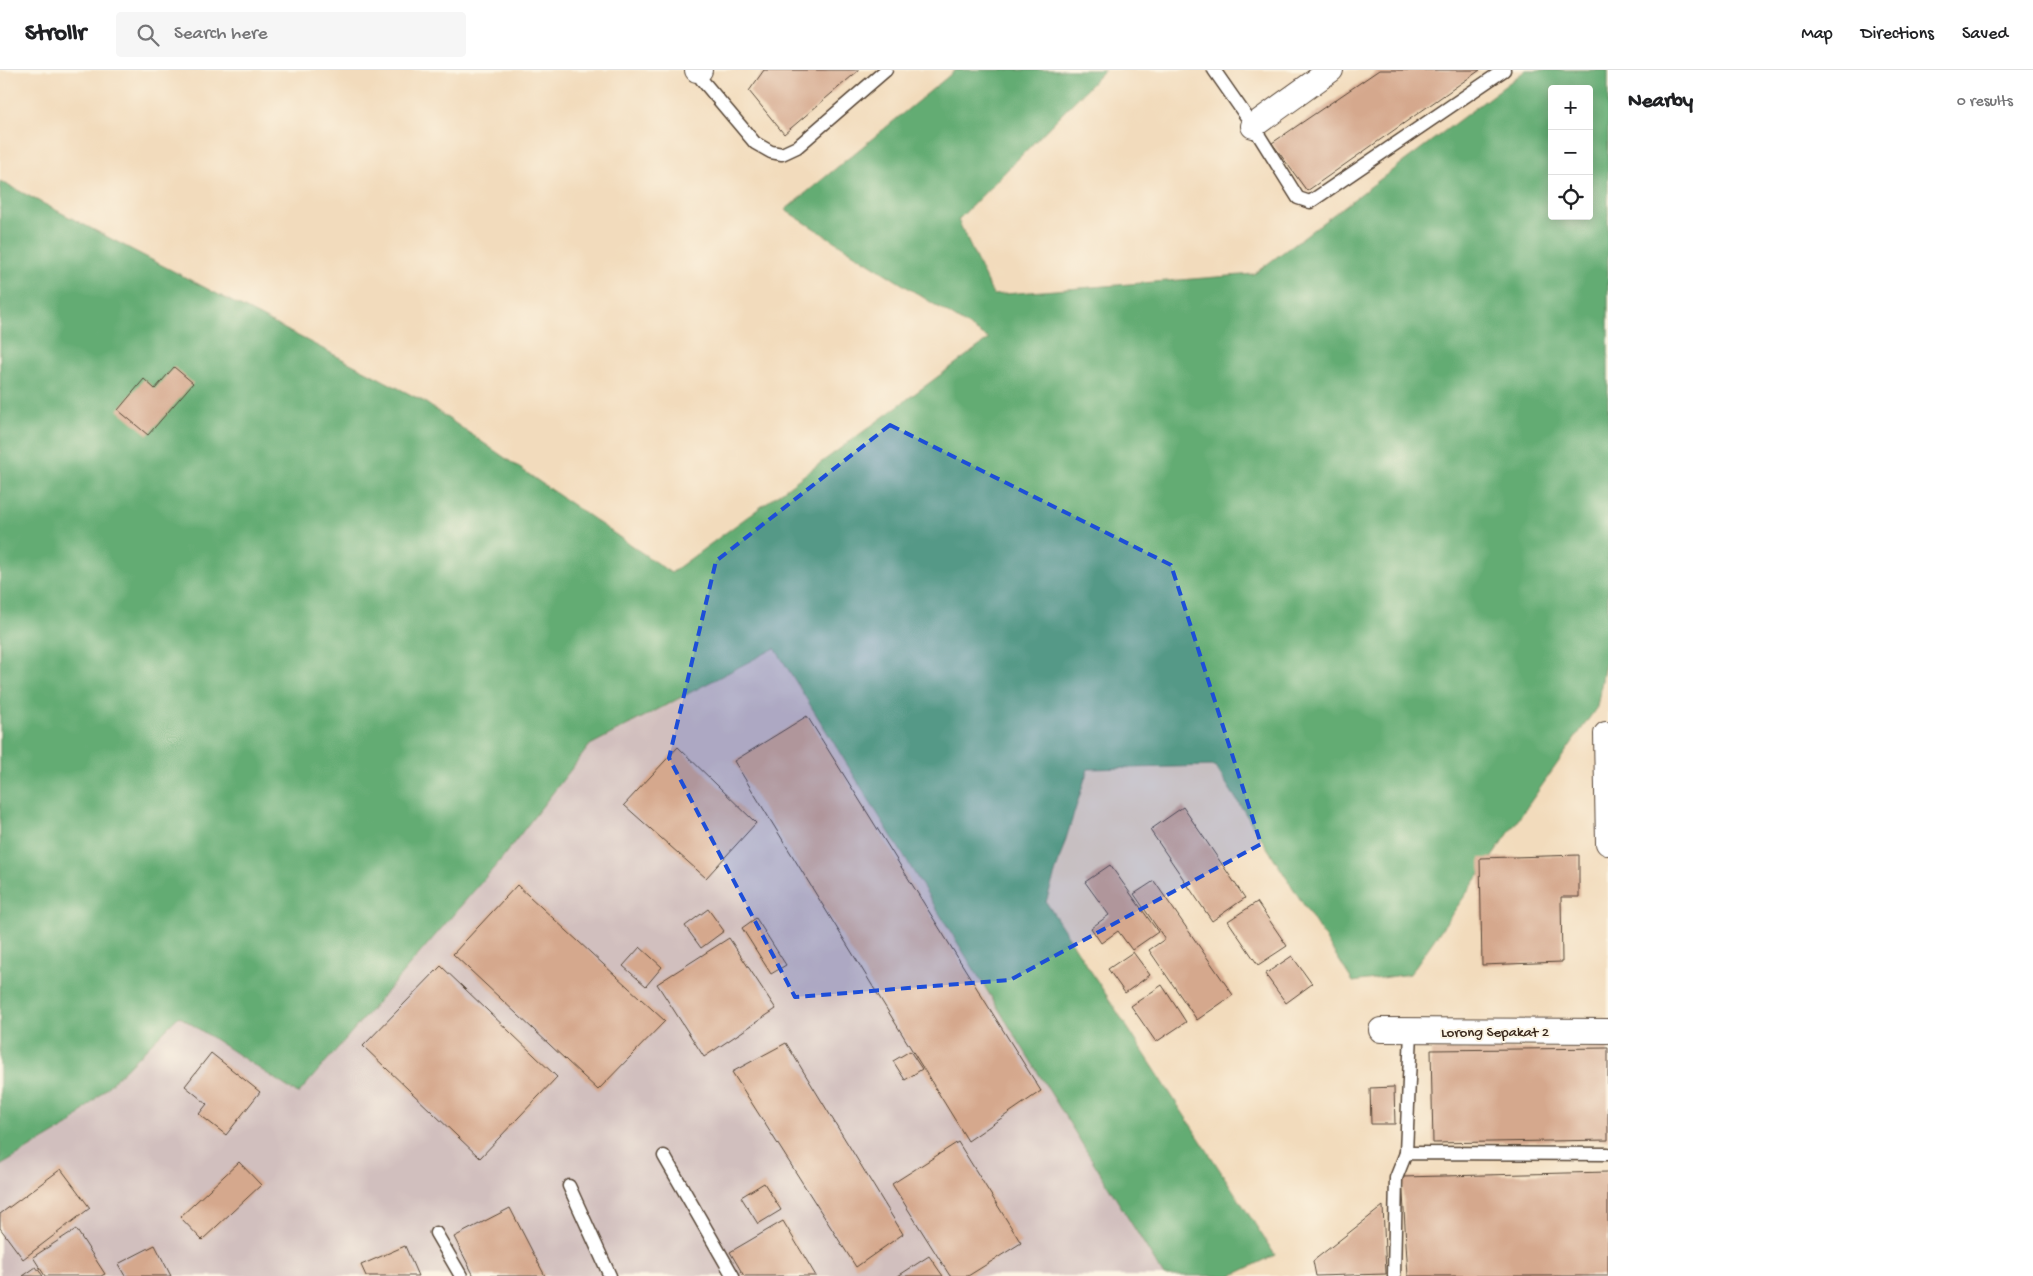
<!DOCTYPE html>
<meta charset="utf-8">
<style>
:root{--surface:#fff;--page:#f6f6f6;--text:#202124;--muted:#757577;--line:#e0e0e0}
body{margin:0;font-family:"Gochi Hand",sans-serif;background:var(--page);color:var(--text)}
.controls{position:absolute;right:15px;top:15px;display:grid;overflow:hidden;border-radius:5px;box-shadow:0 2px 12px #0003}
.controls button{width:45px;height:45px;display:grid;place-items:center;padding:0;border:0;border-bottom:1px solid var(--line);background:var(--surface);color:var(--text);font:25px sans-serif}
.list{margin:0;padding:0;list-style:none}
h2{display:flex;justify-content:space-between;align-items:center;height:65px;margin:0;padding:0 20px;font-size:21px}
h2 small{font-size:16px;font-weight:400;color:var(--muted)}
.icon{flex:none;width:28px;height:28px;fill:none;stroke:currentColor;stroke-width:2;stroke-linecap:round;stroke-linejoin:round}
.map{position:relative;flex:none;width:1608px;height:1206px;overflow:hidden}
header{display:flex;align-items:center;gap:30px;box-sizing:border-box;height:70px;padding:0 25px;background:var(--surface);border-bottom:1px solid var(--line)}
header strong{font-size:24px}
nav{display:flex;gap:28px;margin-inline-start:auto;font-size:18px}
.search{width:350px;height:45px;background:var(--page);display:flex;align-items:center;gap:12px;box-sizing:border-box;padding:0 18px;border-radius:5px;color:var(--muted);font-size:19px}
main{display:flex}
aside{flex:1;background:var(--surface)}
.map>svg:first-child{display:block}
</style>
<header>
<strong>Strollr</strong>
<div class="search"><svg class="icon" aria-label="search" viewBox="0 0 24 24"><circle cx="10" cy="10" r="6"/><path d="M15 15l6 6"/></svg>Search here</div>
<nav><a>Map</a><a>Directions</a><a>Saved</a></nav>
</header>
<main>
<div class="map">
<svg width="1608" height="1206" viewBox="0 0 1608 1206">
<rect width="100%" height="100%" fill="#fcf5e5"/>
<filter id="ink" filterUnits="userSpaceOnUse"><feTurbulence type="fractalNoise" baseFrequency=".02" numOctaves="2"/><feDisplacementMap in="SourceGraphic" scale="10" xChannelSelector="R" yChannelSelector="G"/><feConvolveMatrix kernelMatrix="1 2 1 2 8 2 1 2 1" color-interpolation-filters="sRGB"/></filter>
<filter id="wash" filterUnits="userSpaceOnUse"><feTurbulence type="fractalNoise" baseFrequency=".0096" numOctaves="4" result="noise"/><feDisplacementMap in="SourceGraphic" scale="20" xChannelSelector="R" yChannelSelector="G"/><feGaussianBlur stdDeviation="1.12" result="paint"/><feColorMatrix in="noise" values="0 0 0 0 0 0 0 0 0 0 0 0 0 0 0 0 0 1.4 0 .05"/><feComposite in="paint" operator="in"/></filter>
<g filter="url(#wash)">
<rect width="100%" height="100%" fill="#f2dbbc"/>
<!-- industrial -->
<path fill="#d1bfbe" d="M775 577 1164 1206H0V1096L69 1055 179 946 298 1024 498 793 590 675Z"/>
<!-- forest -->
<path fill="#63ac73" stroke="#4f6b48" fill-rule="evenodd" d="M956 0H1105L958 150 993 225 1254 204 1526 0H1608V578L1597 637 1410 904 1353 912 1215 696 1088 699 1046 832 1275 1185 1231 1206H1164L775 578 590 675 498 793 298 1024 179 946 69 1055 0 1096V111L423 331 671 503 989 269 785 140ZM1552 19H1589V146H1552Z"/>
<g id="blocks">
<!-- building -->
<g fill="#d5a88d">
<path d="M764 0H859L784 64 749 21Z"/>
<path d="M1379 0H1480L1307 121 1272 73Z"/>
<path d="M174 297 193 313 148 365 118 340 144 309 155 319Z"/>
<path d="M807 646 1041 1021 968 1071 734 691Z"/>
<path d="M678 677 756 753 706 808 624 735Z"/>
<path d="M1183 737 1245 828 1212 851 1150 760Z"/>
<path d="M1579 785V827H1561L1562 892 1482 895 1480 788Z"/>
<path d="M1110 795 1158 862 1132 880 1118 861 1101 873 1091 858 1109 845 1085 812Z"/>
<path d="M1154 811 1233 925 1197 950 1149 880 1165 869 1134 824Z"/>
<path d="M517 815 665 951 598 1020 453 884Z"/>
<path d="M1257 832 1287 876 1258 895 1228 851Z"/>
<path d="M708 839 724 861 701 878 685 856Z"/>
<path d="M756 848 786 895 771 904 742 858Z"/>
<path d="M729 868 776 939 704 987 657 914Z"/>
<path d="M640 877 662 897 646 916 623 896Z"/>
<path d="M1133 882 1150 905 1125 923 1108 899Z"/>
<path d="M1292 886 1312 914 1286 933 1265 904Z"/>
<path d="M441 896 557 1007 480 1088 363 976Z"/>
<path d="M1162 915 1186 952 1156 972 1131 936Z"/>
<path d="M786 973 903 1164 856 1197 732 1002Z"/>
<path d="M1608 978V1070L1433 1073 1431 980Z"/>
<path d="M910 981 922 999 905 1010 893 991Z"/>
<path d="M211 983 260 1022 226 1065 199 1044 207 1034 185 1016Z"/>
<path d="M1394 1017 1395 1054H1371L1370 1018Z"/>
<path d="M958 1072 1021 1173 968 1206H950L892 1114Z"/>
<path d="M239 1092 261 1115 202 1170 180 1147Z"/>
<path d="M61 1099 90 1138 23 1189 0 1158V1144Z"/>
<path d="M1608 1102V1206H1408L1402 1107Z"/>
<path d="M764 1113 781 1140 758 1154 741 1127Z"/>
<path d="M1383 1136 1386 1204 1316 1206 1313 1191Z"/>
<path d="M510 1138 545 1206H474L454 1167Z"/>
<path d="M783 1151 816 1206H744L730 1182Z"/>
<path d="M76 1159 105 1204 101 1206H45L33 1187Z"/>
<path d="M155 1175 171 1206H125L118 1194Z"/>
<path d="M405 1176 418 1206H366L361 1195Z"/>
<path d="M929 1186 943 1206H898Z"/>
<path d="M36 1197 43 1206H23Z"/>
</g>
</g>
</g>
<g filter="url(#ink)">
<use href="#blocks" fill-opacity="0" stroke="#564536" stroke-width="1"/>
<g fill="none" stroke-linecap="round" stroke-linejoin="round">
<!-- service casing -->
<g stroke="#564536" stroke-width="15">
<g id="service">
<path d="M1214 0 1253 56 1298 128 1310 132 1504 0"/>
<path d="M698 1 702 10 755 73 771 82 782 84 797 77 886 0"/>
<path d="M1406 1083 1411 961"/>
<path d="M664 1086 733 1206"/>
<path d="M569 1116 610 1206"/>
<path d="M436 1163 461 1206"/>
<path d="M1394 1206 1396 1108 1406 1083 1608 1084"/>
</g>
</g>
<!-- minor casing -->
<g stroke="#564536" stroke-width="26">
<g id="minor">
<path d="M697 0H700"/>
<path d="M1253 56 1331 0"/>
<path d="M1606 664 1608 773"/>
<path d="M1381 960 1608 961"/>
</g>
</g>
<!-- service -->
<use href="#service" stroke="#fff" stroke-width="12"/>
<!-- minor -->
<use href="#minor" stroke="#fff" stroke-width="24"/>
</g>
</g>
<!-- marked area -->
<path fill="#1d4ed8" fill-opacity="0.2" stroke="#1d4ed8" stroke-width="4" stroke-dasharray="10 6" stroke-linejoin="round" d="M890 355 1171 495 1261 774 1010 910 795 927 669 688 716 491Z"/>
<g text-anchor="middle" stroke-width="4" stroke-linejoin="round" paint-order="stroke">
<!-- street labels -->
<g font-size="15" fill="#3b2a1e" stroke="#fcf5e5">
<text x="1495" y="966">Lorong Sepakat 2</text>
</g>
</g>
</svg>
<div class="controls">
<button>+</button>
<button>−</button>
<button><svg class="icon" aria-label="locate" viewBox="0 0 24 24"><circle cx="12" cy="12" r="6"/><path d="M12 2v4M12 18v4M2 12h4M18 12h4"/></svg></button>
</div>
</div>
<aside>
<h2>Nearby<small>0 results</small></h2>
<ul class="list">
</ul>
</aside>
</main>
